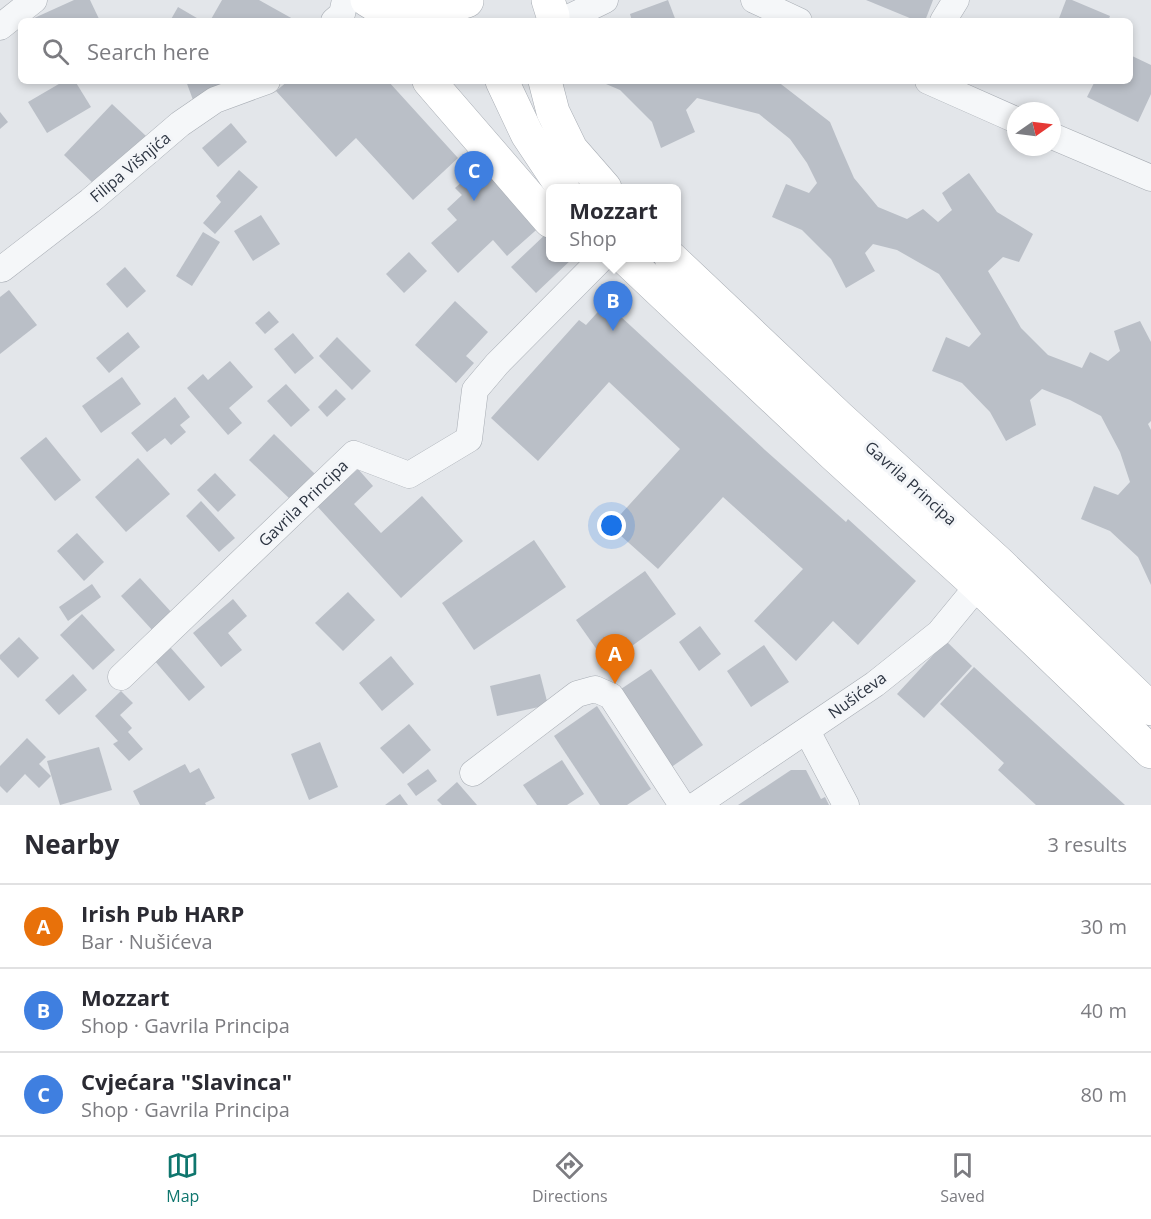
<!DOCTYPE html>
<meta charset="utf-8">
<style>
:root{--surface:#fff;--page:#f2f2f3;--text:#2b2b33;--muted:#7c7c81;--line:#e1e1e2;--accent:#0f766e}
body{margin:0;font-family:"Open Sans",sans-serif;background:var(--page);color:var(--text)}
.compass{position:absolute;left:1007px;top:102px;width:54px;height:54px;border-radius:50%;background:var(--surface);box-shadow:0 3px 9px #0003;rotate:76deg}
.you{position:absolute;left:612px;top:526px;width:21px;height:21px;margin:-15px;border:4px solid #fff;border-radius:50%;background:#1a73e8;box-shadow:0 0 0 9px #1a73e833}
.badge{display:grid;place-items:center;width:39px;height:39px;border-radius:50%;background:var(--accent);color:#fff;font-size:20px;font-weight:700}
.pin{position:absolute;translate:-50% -50px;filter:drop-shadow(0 2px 3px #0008)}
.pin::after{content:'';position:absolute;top:32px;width:21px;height:18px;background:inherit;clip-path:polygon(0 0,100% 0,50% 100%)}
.popup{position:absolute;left:546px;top:184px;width:135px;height:78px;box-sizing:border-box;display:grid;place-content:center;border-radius:9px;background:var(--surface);filter:drop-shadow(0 2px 4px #0005);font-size:20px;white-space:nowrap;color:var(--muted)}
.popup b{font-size:22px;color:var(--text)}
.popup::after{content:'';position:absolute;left:50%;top:100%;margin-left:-12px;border:12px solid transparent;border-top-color:var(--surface)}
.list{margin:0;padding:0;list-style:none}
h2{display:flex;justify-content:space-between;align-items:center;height:78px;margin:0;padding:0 24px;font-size:26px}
h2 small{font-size:20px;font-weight:400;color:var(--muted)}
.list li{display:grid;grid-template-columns:39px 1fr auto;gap:18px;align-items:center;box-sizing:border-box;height:84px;padding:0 24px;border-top:2px solid var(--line)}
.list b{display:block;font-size:22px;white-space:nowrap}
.list p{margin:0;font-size:20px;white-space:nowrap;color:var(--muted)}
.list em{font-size:20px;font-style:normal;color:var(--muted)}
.icon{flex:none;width:33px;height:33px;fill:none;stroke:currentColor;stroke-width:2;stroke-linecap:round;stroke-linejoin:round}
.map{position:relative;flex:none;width:1151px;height:805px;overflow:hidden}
.search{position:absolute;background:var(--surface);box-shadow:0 3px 9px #0003;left:18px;right:18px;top:18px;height:66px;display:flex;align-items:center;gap:15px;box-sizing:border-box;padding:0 21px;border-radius:9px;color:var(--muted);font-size:22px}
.sheet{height:330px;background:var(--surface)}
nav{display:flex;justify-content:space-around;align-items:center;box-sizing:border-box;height:84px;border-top:2px solid var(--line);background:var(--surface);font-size:16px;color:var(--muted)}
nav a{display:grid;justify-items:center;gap:3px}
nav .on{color:var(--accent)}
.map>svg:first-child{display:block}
</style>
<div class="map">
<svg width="1151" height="805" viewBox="0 0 1151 805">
<rect width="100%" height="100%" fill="#e3e6ea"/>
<!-- building -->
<g fill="#babfc7">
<path d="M74 0H90L100 21H33L32 19Z"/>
<path d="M222 0H259L293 19 292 21H210Z"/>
<path d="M668 0 676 21H632L630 14Z"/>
<path d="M866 0H933L925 21H917Z"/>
<path d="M1066 0H1072L1110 16 1108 21H1058Z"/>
<path d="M178 7 202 21H170Z"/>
<path d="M1130 55 1151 65V94L1138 122 1087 97 1095 81H1130Z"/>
<path d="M64 81H75L91 107 47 133 28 102Z"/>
<path d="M186 81H228L230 88 193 100Z"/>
<path d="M288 81H388L458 158 413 200 356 138 336 157 276 91Z"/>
<path d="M599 81H777L830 122 840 146 854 178 878 207 907 219 923 209 938 222 952 210 942 193 969 173 997 212 1033 234 1019 262 1003 257 988 271 1021 328 1048 355 1082 368 1090 352 1108 361 1120 351 1114 331 1140 321 1151 342V421L1148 424 1151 430V585L1138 557 1110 531 1081 519 1094 486 1118 495 1130 482 1120 452 1101 416 1070 400 1042 389 1030 400 1036 425 1006 441 990 412 962 383 932 371 946 337 969 347 981 334 939 274 897 250 873 244 865 253 875 271 846 288 831 259 802 230 772 217 786 184 809 193 817 183 807 163 790 139 759 114 697 98 686 110 695 132 661 148 652 122 620 90Z"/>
<path d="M112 104 146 136 98 188 64 155Z"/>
<path d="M0 112 8 122 0 129Z"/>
<path d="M231 123 247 142 218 167 202 148Z"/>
<path d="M486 161 543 224 507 256 493 240 458 273 431 243 457 220 447 209 462 195 455 188Z"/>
<path d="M239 170 258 187 215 234 203 223 221 202 216 196Z"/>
<path d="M261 215 280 244 253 261 234 231Z"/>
<path d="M549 231 550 233V258H573L536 293 511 267Z"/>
<path d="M203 232 220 242 192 286 176 276Z"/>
<path d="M409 252 427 271 404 293 386 274Z"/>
<path d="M125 267 146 291 127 308 106 284Z"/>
<path d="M9 290 37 325 0 354V297Z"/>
<path d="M455 301 488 332 466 356 474 363 456 383 415 345Z"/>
<path d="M606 303 765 450 846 522 848 519 916 581 858 645 833 621 796 661 754 621 803 569 723 497 658 569 610 526 680 449 609 382 538 461 491 418 579 320 586 325Z"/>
<path d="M269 311 279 322 265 334 255 323Z"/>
<path d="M128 332 140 347 109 373 96 358Z"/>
<path d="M293 333 314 358 295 374 274 349Z"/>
<path d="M337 337 371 371 352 390 319 356Z"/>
<path d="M230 361 253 387 229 408 242 423 228 435 187 388 203 374 208 380Z"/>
<path d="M122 377 141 404 101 433 82 406Z"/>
<path d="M286 384 310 410 291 427 267 401Z"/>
<path d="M336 389 346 399 327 417 318 407Z"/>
<path d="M175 397 190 417 180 425 186 432 171 445 165 438 147 452 131 433Z"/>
<path d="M274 434 315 474 291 500 249 460Z"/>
<path d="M46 437 81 480 55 501 20 458Z"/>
<path d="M138 458 170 494 126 532 95 497Z"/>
<path d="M358 469 373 486 354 504 381 533 422 496 463 541 401 598 317 506Z"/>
<path d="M215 473 236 495 218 512 197 490Z"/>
<path d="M201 501 235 538 219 552 186 516Z"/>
<path d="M77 533 104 562 84 581 57 551Z"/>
<path d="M534 540 566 587 474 650 442 603Z"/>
<path d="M645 571 676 614 607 664 576 620Z"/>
<path d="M140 578 173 614 154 632 121 596Z"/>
<path d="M92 584 101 597 68 621 59 607Z"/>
<path d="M348 592 375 620 343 651 315 623Z"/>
<path d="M233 599 247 616 228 633 242 650 221 667 193 633Z"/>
<path d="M82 614 115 650 93 670 60 635Z"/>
<path d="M700 626 721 654 699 671 679 642Z"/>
<path d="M19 637 39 658 18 678 0 659V655Z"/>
<path d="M946 641 972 666 924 718 897 694Z"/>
<path d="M764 645 789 682 751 707 727 671Z"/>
<path d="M170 647 205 687 189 701 154 660Z"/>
<path d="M391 656 414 684 382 711 359 683Z"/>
<path d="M974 667 1014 704 1125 805H1036L998 770 1004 763 940 704Z"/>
<path d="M651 669 703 745 670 768 618 691Z"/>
<path d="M73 674 87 690 59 715 45 700Z"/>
<path d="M540 674 548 705 497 716 490 686Z"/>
<path d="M121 691 133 703 120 715 132 728 128 732 143 749 129 761 113 744 118 741 95 716Z"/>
<path d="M597 706 651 789 627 805H600L554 736Z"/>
<path d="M409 724 431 750 403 774 380 748Z"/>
<path d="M27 738 46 757 39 764 51 776 39 788 25 774 7 793 0 786V766Z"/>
<path d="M320 742 338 787 309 800 291 754Z"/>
<path d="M99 747 112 790 60 805 47 761Z"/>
<path d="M562 760 584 794 567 805H537L523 785Z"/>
<path d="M185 764 190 773 199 768 215 798 205 803 206 805H140L133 791Z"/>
<path d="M428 769 437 781 416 796 407 784Z"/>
<path d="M791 770H806L821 799 825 797 829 805H738Z"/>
<path d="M457 782 477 805H442L437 800Z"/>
<path d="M400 794 408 805H385Z"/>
</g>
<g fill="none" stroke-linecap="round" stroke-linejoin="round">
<!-- street casing -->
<g stroke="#a8adb4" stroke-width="27">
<g id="street">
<path d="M754 0 799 21"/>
<path d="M334 21 342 14 345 0"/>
<path d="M562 21 605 0"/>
<path d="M943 21 956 0"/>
<path d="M0 27 34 0"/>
<path d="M928 81 1016 120"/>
<path d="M1052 136 1151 178"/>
<path d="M2 269 90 201 180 124 215 100 267 81"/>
<path d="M121 677 354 454 409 475 469 439 475 390 497 364 602 258"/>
<path d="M807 731 846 805"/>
<path d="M473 773 577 694 595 689 611 696 682 805"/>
<path d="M696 805 875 684 939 633 990 571"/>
</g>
</g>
<!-- secondary casing -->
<g stroke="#a8adb4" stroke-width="34">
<g id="secondary">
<path d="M367 0 401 21"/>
<path d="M400 0 422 5 447 7 467 1"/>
<path d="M548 0 553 16V21"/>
<path d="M429 81 550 221"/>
<path d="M502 81 527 134 563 188"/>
<path d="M545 81 553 112 571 149 605 188"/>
<path d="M625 258 834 455 978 586 1151 752"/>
<path d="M671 258 839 417 998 562 1151 709"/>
</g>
</g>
<!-- street -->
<use href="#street" stroke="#f5f7f9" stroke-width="26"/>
<!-- secondary -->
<use href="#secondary" stroke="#fff" stroke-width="33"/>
</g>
<g text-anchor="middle" stroke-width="6" stroke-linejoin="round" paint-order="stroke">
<!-- street labels -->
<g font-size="16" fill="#2c3441" stroke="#f3f5f8">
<text transform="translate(130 167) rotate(-40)" y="6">Filipa Višnjića</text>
<text transform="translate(911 483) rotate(42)" y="6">Gavrila Principa</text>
<text transform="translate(303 503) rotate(-44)" y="6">Gavrila Principa</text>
<text transform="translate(857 695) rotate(-36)" y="6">Nušićeva</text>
</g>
</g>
</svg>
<svg class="compass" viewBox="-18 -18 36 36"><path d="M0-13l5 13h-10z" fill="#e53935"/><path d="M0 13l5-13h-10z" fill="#7c7c81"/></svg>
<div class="you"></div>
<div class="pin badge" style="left:615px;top:684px;background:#e8710a">A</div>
<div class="pin badge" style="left:613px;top:331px;background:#3f7fe0">B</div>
<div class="popup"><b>Mozzart</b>Shop</div>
<div class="pin badge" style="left:474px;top:201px;background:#3f7fe0">C</div>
<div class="search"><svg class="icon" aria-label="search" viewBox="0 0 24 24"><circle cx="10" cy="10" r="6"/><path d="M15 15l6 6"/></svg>Search here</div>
</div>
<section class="sheet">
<h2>Nearby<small>3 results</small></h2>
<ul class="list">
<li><span class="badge" style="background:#e8710a">A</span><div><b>Irish Pub HARP</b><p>Bar · Nušićeva</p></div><em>30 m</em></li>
<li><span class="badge" style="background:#3f7fe0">B</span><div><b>Mozzart</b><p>Shop · Gavrila Principa</p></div><em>40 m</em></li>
<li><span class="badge" style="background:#3f7fe0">C</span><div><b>Cvjećara &quot;Slavinca&quot;</b><p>Shop · Gavrila Principa</p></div><em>80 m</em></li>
</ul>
</section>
<nav>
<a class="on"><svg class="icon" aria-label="map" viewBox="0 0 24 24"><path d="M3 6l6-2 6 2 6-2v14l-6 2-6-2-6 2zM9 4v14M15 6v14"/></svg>Map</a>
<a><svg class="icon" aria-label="directions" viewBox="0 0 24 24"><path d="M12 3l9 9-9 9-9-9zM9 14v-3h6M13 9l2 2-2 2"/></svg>Directions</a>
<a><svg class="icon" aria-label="saved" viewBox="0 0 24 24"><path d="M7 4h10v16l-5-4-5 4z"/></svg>Saved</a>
</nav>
